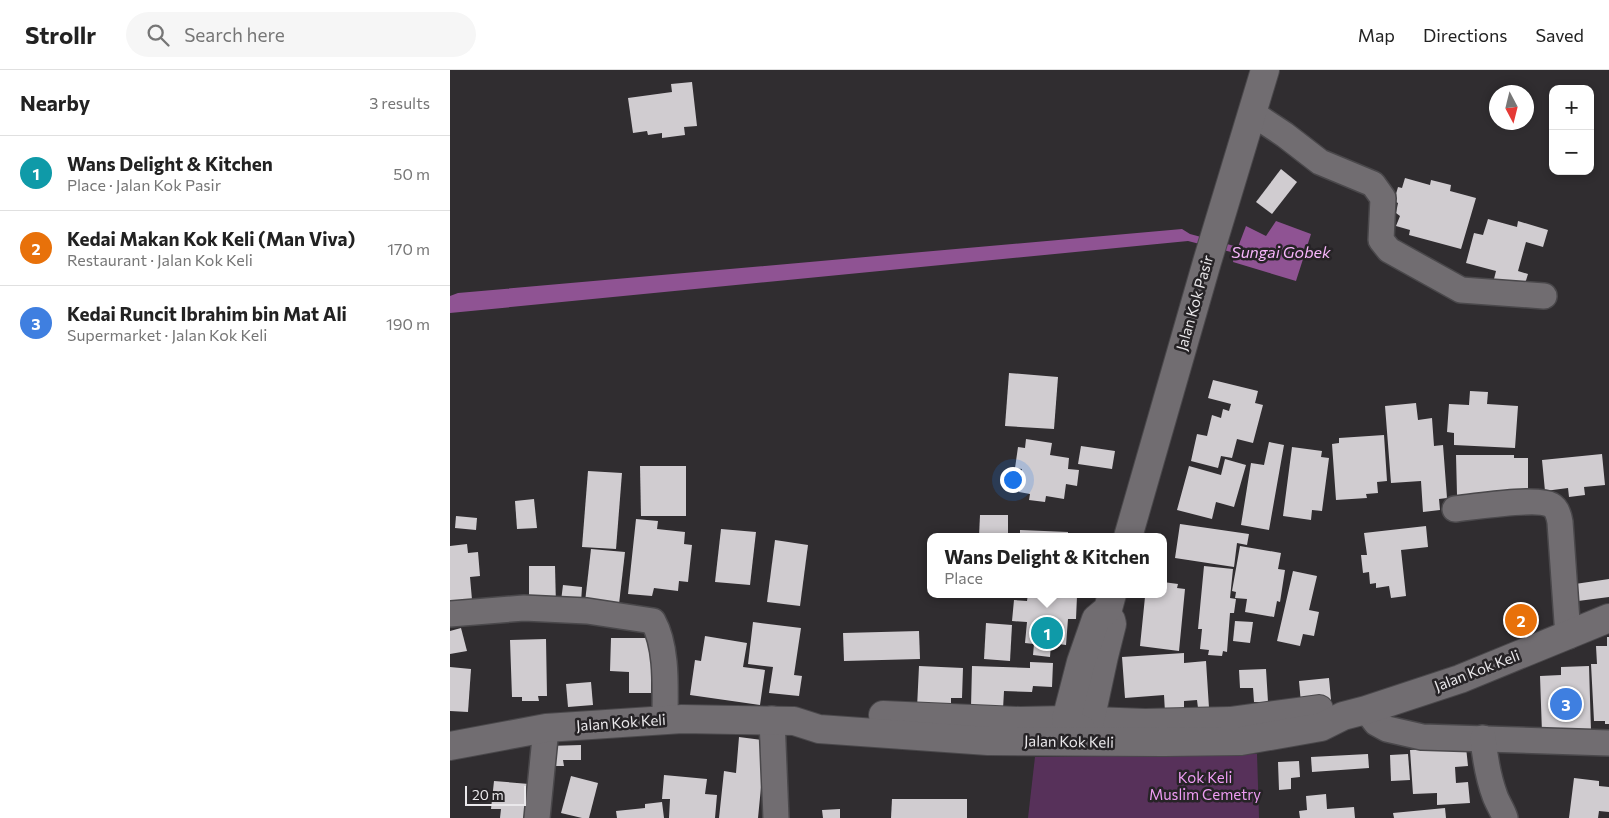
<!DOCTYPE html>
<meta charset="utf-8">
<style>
:root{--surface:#fff;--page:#f6f6f6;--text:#222;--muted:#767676;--line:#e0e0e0;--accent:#ea580c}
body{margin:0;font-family:Commissioner,sans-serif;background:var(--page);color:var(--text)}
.controls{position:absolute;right:15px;top:15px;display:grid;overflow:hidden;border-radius:10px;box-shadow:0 2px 8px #0003}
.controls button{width:45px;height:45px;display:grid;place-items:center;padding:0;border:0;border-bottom:1px solid var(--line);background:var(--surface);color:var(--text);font:25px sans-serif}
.compass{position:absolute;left:1039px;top:15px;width:45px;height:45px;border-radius:50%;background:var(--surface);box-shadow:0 2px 8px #0003;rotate:173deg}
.scale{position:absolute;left:15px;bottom:12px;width:61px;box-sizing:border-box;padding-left:5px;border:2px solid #eae8eb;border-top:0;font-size:14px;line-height:18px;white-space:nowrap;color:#eae8eb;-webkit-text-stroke:4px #262326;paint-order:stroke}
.you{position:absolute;left:562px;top:409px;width:18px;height:18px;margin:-12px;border:4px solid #fff;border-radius:50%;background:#1a73e8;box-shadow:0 0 0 8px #1a73e833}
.badge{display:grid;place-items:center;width:32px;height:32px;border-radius:50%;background:var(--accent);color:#fff;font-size:16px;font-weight:700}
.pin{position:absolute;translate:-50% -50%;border:2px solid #fff;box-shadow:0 1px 5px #0006}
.popup{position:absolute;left:477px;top:463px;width:240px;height:65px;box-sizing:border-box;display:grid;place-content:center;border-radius:10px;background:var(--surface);filter:drop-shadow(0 1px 4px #0005);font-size:16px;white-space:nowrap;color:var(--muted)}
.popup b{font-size:19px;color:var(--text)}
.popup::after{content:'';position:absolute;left:50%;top:100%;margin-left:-10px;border:10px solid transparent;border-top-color:var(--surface)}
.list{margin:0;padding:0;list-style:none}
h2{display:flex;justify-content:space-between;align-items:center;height:65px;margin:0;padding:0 20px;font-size:21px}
h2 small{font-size:16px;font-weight:400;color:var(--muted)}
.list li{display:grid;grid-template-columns:32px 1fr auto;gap:15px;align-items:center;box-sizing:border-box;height:75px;padding:0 20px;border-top:1px solid var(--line)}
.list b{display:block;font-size:19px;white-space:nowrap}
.list p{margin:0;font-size:16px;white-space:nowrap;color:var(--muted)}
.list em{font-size:16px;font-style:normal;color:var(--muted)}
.icon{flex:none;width:28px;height:28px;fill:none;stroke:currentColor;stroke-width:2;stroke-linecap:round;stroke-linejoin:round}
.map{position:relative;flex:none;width:1159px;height:748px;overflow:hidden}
header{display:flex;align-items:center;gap:30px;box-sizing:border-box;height:70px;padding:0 25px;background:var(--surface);border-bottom:1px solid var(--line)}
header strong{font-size:24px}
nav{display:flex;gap:28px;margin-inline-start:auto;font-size:18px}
.search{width:350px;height:45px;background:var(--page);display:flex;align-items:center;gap:12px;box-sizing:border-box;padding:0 18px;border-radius:28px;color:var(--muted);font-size:19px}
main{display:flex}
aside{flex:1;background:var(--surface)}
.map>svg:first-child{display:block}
</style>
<header>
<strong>Strollr</strong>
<div class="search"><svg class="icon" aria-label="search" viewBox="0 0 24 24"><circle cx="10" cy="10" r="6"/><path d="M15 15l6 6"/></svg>Search here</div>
<nav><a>Map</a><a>Directions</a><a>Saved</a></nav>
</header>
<main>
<aside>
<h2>Nearby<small>3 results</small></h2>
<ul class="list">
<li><span class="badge" style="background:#0f9aa8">1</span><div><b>Wans Delight &amp; Kitchen</b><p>Place · Jalan Kok Pasir</p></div><em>50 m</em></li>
<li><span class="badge" style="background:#e8710a">2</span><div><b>Kedai Makan Kok Keli (Man Viva)</b><p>Restaurant · Jalan Kok Keli</p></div><em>170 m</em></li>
<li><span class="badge" style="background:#3f7fe0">3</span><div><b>Kedai Runcit Ibrahim bin Mat Ali</b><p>Supermarket · Jalan Kok Keli</p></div><em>190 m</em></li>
</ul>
</aside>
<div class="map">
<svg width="1159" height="748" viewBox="0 0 1159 748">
<rect width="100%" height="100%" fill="#302d30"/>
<!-- green -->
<path fill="#57315a" d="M807 684 809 748H578L585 687Z"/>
<!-- water -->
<path fill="#8f5393" d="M826 151 861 164 846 211 783 192 785 183 738 171 0 243V226L8 223 732 159 740 164 788 177 796 156 816 166Z"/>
<!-- building -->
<g fill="#d0ccd0">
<path d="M242 12 247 56 234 57 235 65 212 68V63L198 65 197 61 183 63 178 28 222 22 221 14Z"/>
<path d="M831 99 847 112 822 144 806 132Z"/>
<path d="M955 108 980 115 981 110 1001 115 1000 121 1026 128 1011 179 959 165 960 160 946 156 950 146 946 143 948 133 944 131 948 117 952 118Z"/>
<path d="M1038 149 1067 157 1068 151 1098 160 1093 177 1076 172 1068 201 1078 204 1074 217 1044 209 1046 201 1016 193 1024 163 1033 165Z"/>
<path d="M559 303 608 307 604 359 555 356Z"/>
<path d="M763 310 808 321 805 333 813 335 803 373 787 369 782 388 771 386 768 398 741 391 747 364 757 366 762 345 771 348 773 339 779 341 781 334 758 328Z"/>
<path d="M1020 321 1038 322 1037 334 1068 336 1065 378 1004 375V363L997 362 999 334 1019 335Z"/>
<path d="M966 333 968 350 982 348 984 376 993 375 997 428 989 429 990 440 973 442 971 411 941 413 935 336Z"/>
<path d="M934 365 937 411 927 412 928 423 916 424 917 428 886 430 882 374 889 373V368Z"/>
<path d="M576 369 602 373 600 385 619 388 618 399 629 400 627 416 616 414 614 429 596 426 595 432 579 430 580 424 569 422 572 399 565 398 568 377 575 378Z"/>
<path d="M819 372 834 375 819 460 791 455 801 393 814 395Z"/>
<path d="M631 376 665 381 662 399 628 394Z"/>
<path d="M842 377 872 381 871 387 879 388 872 441 862 440 861 450 833 446Z"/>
<path d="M1152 384 1155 415 1134 417 1135 425 1119 427 1118 418 1095 421 1092 390Z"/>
<path d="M1006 385H1064V388H1078V426L1007 425Z"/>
<path d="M775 389 796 395 784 437 766 432 762 449 727 440 739 396 771 405Z"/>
<path d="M190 396H236V446H191Z"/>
<path d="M138 401 172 403 166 479 132 477Z"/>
<path d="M84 429 87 458 67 459 65 431Z"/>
<path d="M530 445H558V467H529Z"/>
<path d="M6 446 27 448 26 460 5 458Z"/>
<path d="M186 449 208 451 207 459 235 462 234 474 242 475 238 512 229 511 228 521 204 518 202 526 178 524Z"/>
<path d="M730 454 799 464 797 475 787 473 784 497 725 488Z"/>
<path d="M976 456 978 477 951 480 956 526 941 528 939 516 926 518V513L920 514 919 502 913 503 911 485H917L914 463Z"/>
<path d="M271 459 306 462 300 515 265 512Z"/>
<path d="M570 460 618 462V467H570Z"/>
<path d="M325 470 358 475 350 536 317 532Z"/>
<path d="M17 474 18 483 28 482 30 506 20 507 23 541 0 543V476Z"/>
<path d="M790 476 831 483 828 499 835 500 830 532 827 531 824 547 795 542 797 529 785 528 786 522 782 521Z"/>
<path d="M141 479 175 482 169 534 135 532Z"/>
<path d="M79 496H105L106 536H79Z"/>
<path d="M754 496 783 499 780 528 786 529 784 543H780L777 582 773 581 772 586 758 585 759 580 750 579 752 559H748Z"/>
<path d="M843 501 867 506 859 540 869 542 864 566 853 564 850 576 827 571Z"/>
<path d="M1159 509V527L1128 531 1125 514Z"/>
<path d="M713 512 728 514 727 518 735 519 729 581 690 576 695 527 689 526V524H713Z"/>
<path d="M113 515 132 517 131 533 111 531Z"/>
<path d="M578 524 627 526 626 549H618L616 575 601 573 600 587 583 585 584 574 575 573 577 552 562 551 564 530 577 531Z"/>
<path d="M785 551 803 552 800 573 783 571Z"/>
<path d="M303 552 351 558 344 605 352 606 349 626 319 623 323 597 298 594Z"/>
<path d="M536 553 562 555 560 591 534 589Z"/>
<path d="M11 558 17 581 0 584V561Z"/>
<path d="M469 561 470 589 394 591 393 563Z"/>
<path d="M255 566 297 573 293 597 315 600 310 635 240 625 245 590 251 591Z"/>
<path d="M1157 567H1159V654H1155V651H1144L1141 594H1147L1146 576H1157Z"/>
<path d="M161 568H201V623H179V602L160 601Z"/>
<path d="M96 569 97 626H88L89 631H72V627H62L60 570Z"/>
<path d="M734 583V593L756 591 759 638H748L747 630 734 631V640L715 642 714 625 675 628 672 587Z"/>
<path d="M580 592 603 593 602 617 583 616 582 622 554 621 553 639 521 637 522 596 580 598Z"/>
<path d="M469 596 513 598 512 628H501V639L467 638Z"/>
<path d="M1139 596 1141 661 1092 663 1090 606 1111 605V597Z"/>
<path d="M0 597 21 599 18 642 0 641Z"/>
<path d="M816 599 818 632H804L803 618H790L789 600Z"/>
<path d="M879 608 881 630 851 633 849 611Z"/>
<path d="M141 612 143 635 118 637 116 614Z"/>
<path d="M289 667 312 670V707L308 748H269L274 701 286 703Z"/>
<path d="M131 675V690H113L114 696H99L98 676Z"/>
<path d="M1016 677 1018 696 1005 697 1006 713 1018 712 1020 733 987 735V723L963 724 960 680Z"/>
<path d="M918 684 919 698 862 702 861 687Z"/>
<path d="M958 684 960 710 941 711 940 685Z"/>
<path d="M849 691 850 707 841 708V719L829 720 828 692Z"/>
<path d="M214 705 257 709 255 724 267 725 265 748H219L220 729H212Z"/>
<path d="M121 706 148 713 139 748H132L111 743Z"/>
<path d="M1124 708 1149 711V716L1159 717V742L1149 741 1148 748H1119Z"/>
<path d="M44 711 79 714 76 748H50L51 739H41Z"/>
<path d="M876 724 877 739 904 737 905 748H850L849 741 857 740 856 726Z"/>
<path d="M442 729H517V748H441Z"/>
<path d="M212 732 214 748H167L166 741 195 738V734Z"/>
<path d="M995 738 996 748H944L943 743Z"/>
<path d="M390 739V748H373L372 740Z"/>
</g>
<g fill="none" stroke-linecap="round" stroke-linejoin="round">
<!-- minor casing -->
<g stroke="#4a484b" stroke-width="28">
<g id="minor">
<path d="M802 43 835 65 870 92 923 114 933 128 931 170 939 180 1011 220 1094 226"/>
<path d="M1005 439C1024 437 1087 427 1101 435 1107 438 1109 446 1110 452L1118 566"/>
<path d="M0 544 74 538 137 541 203 551C218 578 215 620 215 650"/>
<path d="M916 640 926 653 937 659 972 667 1159 673"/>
<path d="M322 649 326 748"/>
<path d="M1033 668C1035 689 1038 707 1045 726 1048 734 1053 741 1055 748"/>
<path d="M87 748 96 658"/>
</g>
</g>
<!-- tertiary casing -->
<g stroke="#4a484b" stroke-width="30">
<g id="tertiary">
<path d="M678 467 757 192 815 0"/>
<path d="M433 645 570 651 616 650 695 653 780 651 869 639"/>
<path d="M624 659 640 651 654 586 662 554 661 550"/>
<path d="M631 659 627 658 616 650 631 592 646 549 658 539 662 524"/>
<path d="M0 676 96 658 232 649 344 651 369 659 538 671 714 672 791 671 871 657 893 646 916 640 1010 609 1159 548"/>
</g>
</g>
<!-- minor -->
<use href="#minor" stroke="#716d71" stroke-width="25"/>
<!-- tertiary -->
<use href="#tertiary" stroke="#716d71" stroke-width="28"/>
</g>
<g text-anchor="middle" stroke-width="5" stroke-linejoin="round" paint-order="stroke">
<!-- street labels -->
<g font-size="15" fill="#eae8eb" stroke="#262326">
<text transform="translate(745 233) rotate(-74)" y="5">Jalan Kok Pasir</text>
<text transform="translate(1027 601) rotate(-21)" y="5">Jalan Kok Keli</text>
<text transform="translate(171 653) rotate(-4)" y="5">Jalan Kok Keli</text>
<text transform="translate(619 672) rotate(1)" y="5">Jalan Kok Keli</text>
</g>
<!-- park labels -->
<g font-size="15" fill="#ee9cf3" stroke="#262326">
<text x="755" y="713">Kok Keli<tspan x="755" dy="17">Muslim Cemetry</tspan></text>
</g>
<!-- water labels -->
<g font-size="16" font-style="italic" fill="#f7b5fb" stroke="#262326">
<text x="831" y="188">Sungai Gobek</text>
</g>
</g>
</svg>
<div class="controls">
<button>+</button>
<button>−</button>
</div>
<svg class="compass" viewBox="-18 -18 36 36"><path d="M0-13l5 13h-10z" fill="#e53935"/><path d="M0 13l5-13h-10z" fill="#767676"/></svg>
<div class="scale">20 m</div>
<div class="you"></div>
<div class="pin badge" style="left:597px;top:563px;background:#0f9aa8">1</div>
<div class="popup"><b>Wans Delight &amp; Kitchen</b>Place</div>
<div class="pin badge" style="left:1071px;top:550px;background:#e8710a">2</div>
<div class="pin badge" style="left:1116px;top:634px;background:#3f7fe0">3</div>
</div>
</main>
